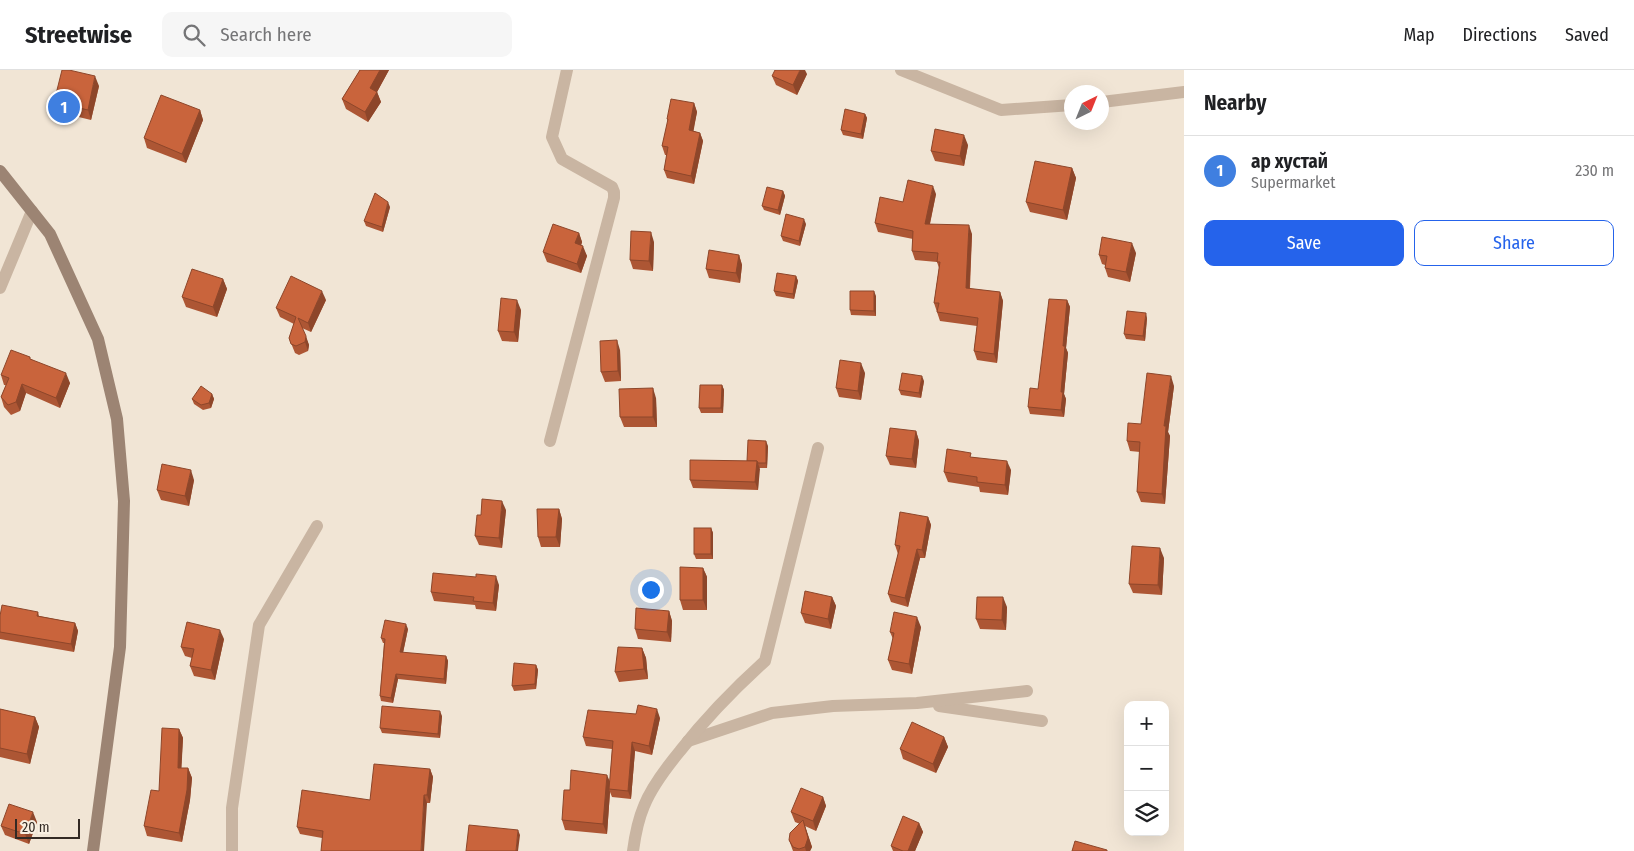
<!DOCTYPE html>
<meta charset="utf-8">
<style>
:root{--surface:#fff;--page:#f6f6f6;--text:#202124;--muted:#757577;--line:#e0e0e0;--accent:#2563eb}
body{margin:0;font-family:"Fira Sans Condensed",sans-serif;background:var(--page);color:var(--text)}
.controls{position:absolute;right:15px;bottom:15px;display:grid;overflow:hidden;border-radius:10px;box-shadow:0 5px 20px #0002}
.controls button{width:45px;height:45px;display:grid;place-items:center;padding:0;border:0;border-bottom:1px solid var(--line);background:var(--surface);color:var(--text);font:25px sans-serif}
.compass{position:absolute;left:1064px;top:15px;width:45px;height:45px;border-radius:50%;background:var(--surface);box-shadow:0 5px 20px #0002;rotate:43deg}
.scale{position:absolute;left:15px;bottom:12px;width:65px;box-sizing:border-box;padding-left:5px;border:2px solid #332a24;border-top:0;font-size:14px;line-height:18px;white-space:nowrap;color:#332a24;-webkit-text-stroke:4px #f9efe1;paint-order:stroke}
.you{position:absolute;left:650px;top:519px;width:18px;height:18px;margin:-12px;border:4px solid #fff;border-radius:50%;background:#1a73e8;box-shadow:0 0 0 8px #1a73e833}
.badge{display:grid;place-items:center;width:32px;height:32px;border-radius:50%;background:var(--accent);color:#fff;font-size:16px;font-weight:700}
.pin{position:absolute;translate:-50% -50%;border:2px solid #fff;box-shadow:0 1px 5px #0006}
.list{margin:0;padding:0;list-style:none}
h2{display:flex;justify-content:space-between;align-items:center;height:65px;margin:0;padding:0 20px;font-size:21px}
h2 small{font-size:16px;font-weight:400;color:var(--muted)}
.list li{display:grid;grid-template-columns:32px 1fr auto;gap:15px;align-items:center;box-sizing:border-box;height:70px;padding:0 20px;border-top:1px solid var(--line)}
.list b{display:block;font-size:19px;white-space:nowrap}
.list p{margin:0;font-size:16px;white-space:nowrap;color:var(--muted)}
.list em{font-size:16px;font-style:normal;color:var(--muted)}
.actions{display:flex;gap:10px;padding:15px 20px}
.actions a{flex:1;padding:11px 0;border:1px solid var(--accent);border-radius:10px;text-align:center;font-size:18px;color:var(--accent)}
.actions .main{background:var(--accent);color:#fff}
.icon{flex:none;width:28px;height:28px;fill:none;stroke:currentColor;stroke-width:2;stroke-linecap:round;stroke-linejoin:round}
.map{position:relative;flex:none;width:1184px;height:781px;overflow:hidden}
header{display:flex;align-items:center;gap:30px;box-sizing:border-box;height:70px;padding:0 25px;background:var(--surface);border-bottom:1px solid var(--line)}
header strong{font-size:24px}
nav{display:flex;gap:28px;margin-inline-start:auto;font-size:18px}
.search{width:350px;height:45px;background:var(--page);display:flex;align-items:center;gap:12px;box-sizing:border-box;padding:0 18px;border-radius:10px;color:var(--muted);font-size:19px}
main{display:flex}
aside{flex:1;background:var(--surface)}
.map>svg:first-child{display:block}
</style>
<header>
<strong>Streetwise</strong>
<div class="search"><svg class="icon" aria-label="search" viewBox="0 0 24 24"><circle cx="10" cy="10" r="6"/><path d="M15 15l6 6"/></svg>Search here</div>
<nav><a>Map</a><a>Directions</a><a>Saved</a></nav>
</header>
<main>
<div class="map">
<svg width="1184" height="781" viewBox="0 0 1184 781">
<rect width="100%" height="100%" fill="#f1e5d5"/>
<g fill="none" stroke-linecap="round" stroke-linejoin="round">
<!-- street -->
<g stroke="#c9b5a2" stroke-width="12">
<path d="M901 0 1001 40 1072 35"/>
<path d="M1102 32 1184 22"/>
<path d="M0 218 32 141"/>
<path d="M550 371 614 128V122L612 117 562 89 552 67 567 0"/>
<path d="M939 636 1042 651"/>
<path d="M688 671 772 643 833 636 917 633 1027 621"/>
<path d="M232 781V738L259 555 317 456"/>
<path d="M633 781C635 766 638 750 644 736 652 716 666 698 680 681 705 649 734 619 765 591L818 378"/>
</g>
<!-- secondary -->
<path stroke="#9c8473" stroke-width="12" d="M0 101 50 164 98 269 117 349 124 431 120 577 93 781"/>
</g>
<!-- wall -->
<g fill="#ad5634">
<path d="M360 0H389L377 22 381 32 368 52 346 39 342 29Z"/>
<path d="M807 4 797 25 776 15 772 6Z"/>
<path d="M99 16 91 50 58 42 54 32Z"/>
<path d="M694 33 697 42 693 61 700 63 703 71 694 114 667 108 664 100 667 85H665L662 76 668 52 667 49Z"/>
<path d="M200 40 203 50 186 93 147 78 144 68Z"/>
<path d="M865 44 867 48 863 69 843 65 841 60Z"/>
<path d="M968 75 964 96 935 91 931 81Z"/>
<path d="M1072 98 1076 108 1067 150 1030 142 1026 132Z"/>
<path d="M783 121 785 126 780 145 764 140 762 136Z"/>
<path d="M936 124 930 154 972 164 970 219 1000 222 1003 231 997 293 977 290 974 281 977 256 940 251 934 233 939 198 937 192 915 190 912 181 913 169 878 162 875 153 903 132Z"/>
<path d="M390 137 383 162 366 156 364 151Z"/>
<path d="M806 154 800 176 783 171 781 166Z"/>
<path d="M579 163 582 172 581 175 587 186 581 203 547 192 543 182Z"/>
<path d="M654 172 653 201 633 199 630 190Z"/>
<path d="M1136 183 1130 212 1108 207 1105 198V195L1102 194 1099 185Z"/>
<path d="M739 185 742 195 740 213 709 208 706 199Z"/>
<path d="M796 206 798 211 794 229 776 226 774 221Z"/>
<path d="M223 209 227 219 217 247 186 237 182 227Z"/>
<path d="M876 226V246L851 245 850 240Z"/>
<path d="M326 230 311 262 302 258 309 275 308 281 299 285 295 283 289 268 294 254 280 247 276 238Z"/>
<path d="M1067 230 1070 237 1066 278 1068 283 1064 324 1066 329 1064 347 1030 344 1028 337 1038 319Z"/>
<path d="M521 240 518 272 502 271 498 261Z"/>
<path d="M1147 248 1145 271 1126 269 1124 264Z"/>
<path d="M620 280 621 311 605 312 601 302Z"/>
<path d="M31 289 70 313 60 338 26 323 20 341 11 345 4 337 1 327 6 315H4L1 305Z"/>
<path d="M865 303 861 330 839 327 836 318Z"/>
<path d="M924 311 921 328 901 325 899 320Z"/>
<path d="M722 315 724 320 723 343H701L699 338Z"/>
<path d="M1174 316 1168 362 1170 366 1165 434 1141 432 1137 422 1140 382 1130 381 1127 371Z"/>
<path d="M212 324 214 329 211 338 203 340 194 334 192 329Z"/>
<path d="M656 328 657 357H624L620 347Z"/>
<path d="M916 361 919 371 916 398 890 395 886 386Z"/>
<path d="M768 376 767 398H759L758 420 693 418 690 410 747 391Z"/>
<path d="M973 387 1011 400 1008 425 980 422 979 417 948 412 944 402Z"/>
<path d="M194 410 189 436 161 430 157 420Z"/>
<path d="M559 439 562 449 560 477H541L538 467Z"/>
<path d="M506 440 502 478 479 475 475 466 481 445Z"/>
<path d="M928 447 931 455 925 488H920L908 537 891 532 888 524 898 484 895 475Z"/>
<path d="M711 458 713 463V489H696L694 484Z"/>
<path d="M1164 488 1162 525 1133 523 1129 514Z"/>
<path d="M703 498 707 507V540H683L680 530Z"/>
<path d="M499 515 496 541 476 539 475 535 434 531 431 522Z"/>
<path d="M832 527 836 536 831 559 805 553 801 543Z"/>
<path d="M1007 537 1006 560 980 559 976 549Z"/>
<path d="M669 541 672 551 671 572 638 569 635 559Z"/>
<path d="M38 542 39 546 75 553 78 561 74 582 0 569V546Z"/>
<path d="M921 557 912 604 892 600 888 590 893 569 890 562Z"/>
<path d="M408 559 403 583 446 586 448 591 446 614 398 609 393 633 381 631 380 626 384 573H383L381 568Z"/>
<path d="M224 569 215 610 194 606 190 596 192 588 185 586 181 577Z"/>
<path d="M642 578 646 588 648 609 619 612 615 602Z"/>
<path d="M536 595 538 600 536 619 514 621 512 616Z"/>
<path d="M0 639 35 647 39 657 30 694 0 687Z"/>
<path d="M442 646 440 668 382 663 380 658Z"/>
<path d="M660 648 652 685 635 681 631 729 612 727 610 722 607 764 565 760 562 750 570 720 610 711 612 679 586 676 583 667Z"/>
<path d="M179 659 183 668 181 698H188L192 708 190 730 182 772 147 766 144 756 159 721Z"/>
<path d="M944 667 948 677 936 703 903 689 900 679Z"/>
<path d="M430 699 433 707 430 733H427L322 768 300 764 297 757 370 730Z"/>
<path d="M823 727 826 736 816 761 805 756 812 777 810 781H793L789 770 800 754 795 752 791 742Z"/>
<path d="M37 752 29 774 5 765 1 756Z"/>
<path d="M919 753 923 762 915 781H893L891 776Z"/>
</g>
<!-- shaded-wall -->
<g fill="#8d462a">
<path d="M380 0H389L377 22 381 32 368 52 365 42 370 18Z"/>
<path d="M800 0H805L807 4 797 25 793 15Z"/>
<path d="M95 6 99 16 91 50 88 40Z"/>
<path d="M694 33 697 42 692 69 689 60Z"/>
<path d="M200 40 203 50 186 93 182 84Z"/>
<path d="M865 44 867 48 863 69 861 64Z"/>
<path d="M700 63 703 71 694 114 691 106Z"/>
<path d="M964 65 968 75 964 96 960 86Z"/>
<path d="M1072 98 1076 108 1067 150 1063 140Z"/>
<path d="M933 116 936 124 928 162 925 154Z"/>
<path d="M783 121 785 126 780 145 778 140Z"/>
<path d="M388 132 390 137 383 162 382 157Z"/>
<path d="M804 149 806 154 800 176 799 171Z"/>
<path d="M969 155 972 164 969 227 966 218Z"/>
<path d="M651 162 654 172 653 201 649 191Z"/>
<path d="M579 163 582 172 579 183 575 173Z"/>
<path d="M1132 173 1136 183 1130 212 1126 202Z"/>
<path d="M583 176 587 186 581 203 577 194Z"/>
<path d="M739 185 742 195 740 213 736 203Z"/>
<path d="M796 206 798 211 794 229 793 224Z"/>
<path d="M223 209 227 219 217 247 213 237Z"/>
<path d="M322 221 326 230 311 262 308 253Z"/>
<path d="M874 221 876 226V246L874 241Z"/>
<path d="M1000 222 1003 231 997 293 994 284Z"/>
<path d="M517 230 521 240 518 272 514 262Z"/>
<path d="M1067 230 1070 237 1066 278 1068 283 1064 324 1066 329 1064 347 1061 340V322L1063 276Z"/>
<path d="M1146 243 1147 248 1145 271 1143 266Z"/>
<path d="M306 266 309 275 308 281 305 272Z"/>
<path d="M617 270 620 280 621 311 618 301Z"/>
<path d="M861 293 865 303 861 330 858 321Z"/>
<path d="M66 303 70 313 60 338 56 328Z"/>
<path d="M922 306 924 311 921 328 919 323Z"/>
<path d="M1171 306 1174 316 1168 362 1170 366 1165 434 1162 424 1164 356Z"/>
<path d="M22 314 26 323 20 341 16 332Z"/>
<path d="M722 315 724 320 723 343 721 338Z"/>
<path d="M653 318 656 328 657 357 653 347Z"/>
<path d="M212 324 214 329 211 338 209 333Z"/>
<path d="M916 361 919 371 916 398 912 389Z"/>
<path d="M766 371 768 376 767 398 766 393Z"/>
<path d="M757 391 760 399 758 420 755 412Z"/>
<path d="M1007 391 1011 400 1008 425 1005 415Z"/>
<path d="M191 400 194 410 189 436 185 426Z"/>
<path d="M502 431 506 440 502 478 499 468Z"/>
<path d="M559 439 562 449 560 477 556 467Z"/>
<path d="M928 447 931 455 925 488 922 480Z"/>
<path d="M711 458 713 463V489L711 484Z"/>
<path d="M1160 478 1164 488 1162 525 1158 515Z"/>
<path d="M917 479 920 488 908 537 905 528Z"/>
<path d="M703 498 707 507V540L703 530Z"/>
<path d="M496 506 499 515 496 541 493 533Z"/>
<path d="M832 527 836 536 831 559 828 549Z"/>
<path d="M1003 527 1007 537 1006 560 1002 550Z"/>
<path d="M669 541 672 551 671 572 667 562Z"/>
<path d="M917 547 921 557 912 604 909 594Z"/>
<path d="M75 553 78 561 74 582 71 574Z"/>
<path d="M406 554 408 559 402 587 400 582Z"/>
<path d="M220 560 224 569 215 610 211 600Z"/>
<path d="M642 578 646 588 648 609 644 599Z"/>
<path d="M446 586 448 591 446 614 444 609Z"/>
<path d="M536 595 538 600 536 619 535 614Z"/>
<path d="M396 604 398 609 393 633 391 628Z"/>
<path d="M657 639 660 648 652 685 649 676Z"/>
<path d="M440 641 442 646 440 668 438 664Z"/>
<path d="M35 647 39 657 30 694 27 684Z"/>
<path d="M179 659 183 668 181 708 178 698Z"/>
<path d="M944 667 948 677 936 703 933 694Z"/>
<path d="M632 672 635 681 631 729 628 721Z"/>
<path d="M188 698 192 708 190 730 182 772 179 763Z"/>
<path d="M430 699 433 707 430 733 427 725Z"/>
<path d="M607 705 611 714 609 719 610 722 607 764 603 754Z"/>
<path d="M424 725 427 733 424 781H421Z"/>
<path d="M823 727 826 736 816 761 813 751Z"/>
<path d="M33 742 37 752 29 774 25 764Z"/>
<path d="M803 750 812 777 810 781H806L805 777Z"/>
<path d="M919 753 923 762 915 781H908Z"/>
<path d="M518 760 520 765 518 781H516Z"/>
</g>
<!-- building -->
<g fill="#c9643c" stroke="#8d462a">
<path d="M62 0H69L95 6 88 40 54 32Z"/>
<path d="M360 0H380L370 18 377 22 365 42 342 29Z"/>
<path d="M775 0H800L793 15 772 6Z"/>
<path d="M161 25 200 40 182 84 144 68Z"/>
<path d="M671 29 694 33 689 60 700 63 691 106 664 100 668 77 662 76 668 49H667Z"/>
<path d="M845 39 865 44 861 64 841 60Z"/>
<path d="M935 59 964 65 960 86 931 81Z"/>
<path d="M1035 91 1072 98 1063 140 1026 132Z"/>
<path d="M908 110 933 116 925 154 969 155 966 218 1000 222 994 284 974 281 978 248 937 242 939 233H934L940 192H937L938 183 912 181 913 161 875 153 880 127 903 132Z"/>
<path d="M767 117 783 121 778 140 762 136Z"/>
<path d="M375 123 388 132 382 157 364 151Z"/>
<path d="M786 144 804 149 799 171 781 166Z"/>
<path d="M553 154 579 163 575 173 583 176 577 194 543 182Z"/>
<path d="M631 161 651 162 649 191 630 190Z"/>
<path d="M1102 167 1132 173 1126 202 1105 198 1107 186 1099 185Z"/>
<path d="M709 180 739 185 736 203 706 199Z"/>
<path d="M192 199 223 209 213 237 182 227Z"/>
<path d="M777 203 796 206 793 224 774 221Z"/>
<path d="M291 206 322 221 308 253 298 248 306 266 305 272 296 276 291 274 289 268 296 247 276 238Z"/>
<path d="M850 221H874V241L850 240Z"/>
<path d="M501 228 517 230 514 262 498 261Z"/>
<path d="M1049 229 1067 230 1063 276H1065L1061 322H1063L1061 340 1028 337 1030 318 1038 319Z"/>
<path d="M1127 241 1146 243 1143 266 1124 264Z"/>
<path d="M617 270 618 301 601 302 600 271Z"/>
<path d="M11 280 30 287V289L66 303 56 328 22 314 16 332 8 335 1 327 9 308 1 305Z"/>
<path d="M840 290 861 293 858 321 836 318Z"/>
<path d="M902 303 922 306 919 323 899 320Z"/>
<path d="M1147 303 1171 306 1164 356H1166L1162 424 1137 422 1140 372 1127 371 1128 353 1141 354Z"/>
<path d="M700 315H722L721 338H699Z"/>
<path d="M201 316 212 324 209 333 201 335 192 329Z"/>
<path d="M653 318V347H620L619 319Z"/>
<path d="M890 358 916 361 912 389 886 386Z"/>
<path d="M748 370 766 371V393H758L757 391H747Z"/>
<path d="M947 379 971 383 970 387 1007 391 1005 415 977 412V407L944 402Z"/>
<path d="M690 390 757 391 755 412 690 410Z"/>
<path d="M162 394 191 400 185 426 157 420Z"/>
<path d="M482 429 502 431 499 468 475 466 477 445H481Z"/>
<path d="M537 439H559L556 467H538Z"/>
<path d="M900 442 928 447 922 480 917 479 905 528 888 524 900 476 895 475Z"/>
<rect x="694" y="458" width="17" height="26"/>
<path d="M1132 476 1160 478 1158 515 1129 514Z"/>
<path d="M680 497 703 498V530H680Z"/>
<path d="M433 503 476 507V504L496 506 493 533 473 531 474 527 431 522Z"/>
<path d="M805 521 832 527 828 549 801 543Z"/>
<path d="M977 527H1003L1002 550 976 549Z"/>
<path d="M2 535 38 542 37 546 75 553 71 574 0 562V546Z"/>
<path d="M636 538 669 541 667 562 635 559Z"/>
<path d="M894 542 917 547 909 594 888 590 894 563 890 562Z"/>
<path d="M385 550 406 554 400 582 446 586 444 609 396 604 391 628 380 626 385 569 381 568Z"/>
<path d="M187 552 220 560 211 600 190 596 194 579 181 577Z"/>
<path d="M618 577 642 578 644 599 615 602Z"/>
<path d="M514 593 536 595 535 614 512 616Z"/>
<path d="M638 635 657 639 649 676 632 672 628 721 609 719 613 671 583 667 588 640 636 644Z"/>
<path d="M382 636 440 641 438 664 380 658Z"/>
<path d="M0 639 35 647 27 684 0 678Z"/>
<path d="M912 652 944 667 933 694 900 679Z"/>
<path d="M162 658 179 659 178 698H188L187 720 179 763 144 756 151 720 159 721Z"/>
<path d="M374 694 430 699 427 725H424L421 781H321L323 761 297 757 302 720 370 730Z"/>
<path d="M571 700 607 705 603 754 562 750 564 720H570Z"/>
<path d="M801 718 823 727 813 751 791 742Z"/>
<path d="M9 734 33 742 25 764 1 756Z"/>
<path d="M903 746 919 753 908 781H903L891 776Z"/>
<path d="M803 750 808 768 805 777 799 779 793 777 789 770 790 763Z"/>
<path d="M469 755 518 760 516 781H466Z"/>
<path d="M1075 771 1107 780V781H1072Z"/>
</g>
</svg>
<div class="controls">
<button>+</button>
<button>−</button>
<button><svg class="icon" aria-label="layers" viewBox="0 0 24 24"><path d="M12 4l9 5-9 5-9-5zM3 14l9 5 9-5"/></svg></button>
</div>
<svg class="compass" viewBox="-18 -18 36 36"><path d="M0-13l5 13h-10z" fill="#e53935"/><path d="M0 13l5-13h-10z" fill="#757577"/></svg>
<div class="scale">20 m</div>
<div class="you"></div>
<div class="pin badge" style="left:64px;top:37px;background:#3f7fe0">1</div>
</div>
<aside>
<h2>Nearby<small></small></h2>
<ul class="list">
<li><span class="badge" style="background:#3f7fe0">1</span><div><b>ар хустай</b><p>Supermarket</p></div><em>230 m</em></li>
</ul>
<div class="actions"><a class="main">Save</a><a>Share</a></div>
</aside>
</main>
